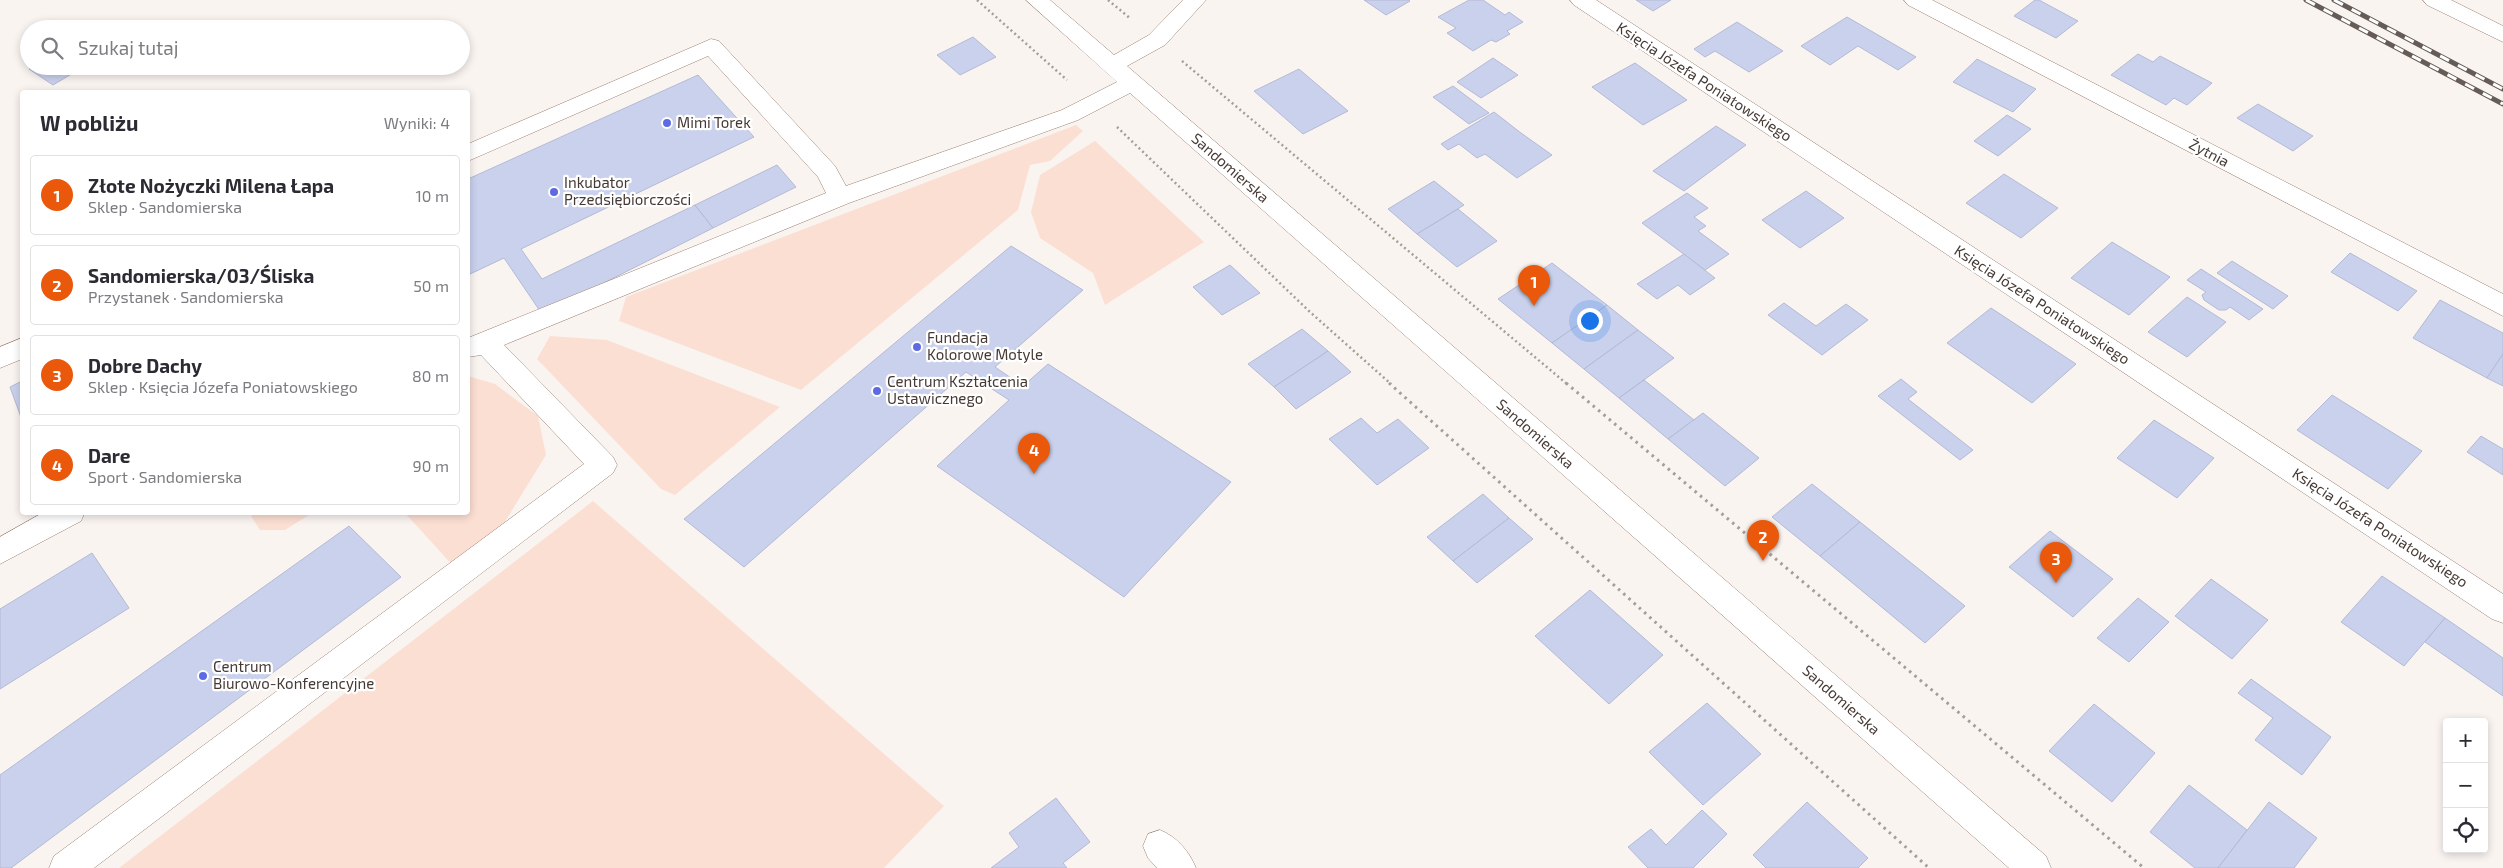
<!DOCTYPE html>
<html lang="pl">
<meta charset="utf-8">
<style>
:root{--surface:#fff;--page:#f7f7f7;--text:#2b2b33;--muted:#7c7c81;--line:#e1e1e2;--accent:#ea580c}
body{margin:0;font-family:"Exo 2",sans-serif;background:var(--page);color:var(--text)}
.controls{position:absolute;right:15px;bottom:15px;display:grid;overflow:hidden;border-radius:5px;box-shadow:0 2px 8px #0003}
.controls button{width:45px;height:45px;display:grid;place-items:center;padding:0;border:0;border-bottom:1px solid var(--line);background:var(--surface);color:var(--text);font:25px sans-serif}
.you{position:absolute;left:1589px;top:320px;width:18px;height:18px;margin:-12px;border:4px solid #fff;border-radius:50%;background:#1a73e8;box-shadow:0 0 0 8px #1a73e833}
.badge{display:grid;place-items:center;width:32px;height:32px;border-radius:50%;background:var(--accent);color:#fff;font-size:16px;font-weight:700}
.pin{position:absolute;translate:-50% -41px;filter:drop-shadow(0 1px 2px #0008)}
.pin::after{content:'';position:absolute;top:26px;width:18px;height:15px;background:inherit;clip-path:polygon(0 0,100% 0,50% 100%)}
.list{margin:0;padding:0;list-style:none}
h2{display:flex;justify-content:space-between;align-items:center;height:65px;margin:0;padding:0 20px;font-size:21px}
h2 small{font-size:16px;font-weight:400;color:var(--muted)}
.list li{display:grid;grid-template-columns:32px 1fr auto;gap:15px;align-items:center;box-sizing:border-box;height:80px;margin:0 10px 10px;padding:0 10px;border:1px solid var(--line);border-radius:5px}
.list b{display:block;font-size:19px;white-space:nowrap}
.list p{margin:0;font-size:16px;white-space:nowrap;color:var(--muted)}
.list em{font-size:16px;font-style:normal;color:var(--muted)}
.icon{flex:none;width:28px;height:28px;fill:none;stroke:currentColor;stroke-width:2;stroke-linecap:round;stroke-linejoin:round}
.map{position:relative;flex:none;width:2503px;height:868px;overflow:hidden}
.search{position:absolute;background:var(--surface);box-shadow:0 2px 8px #0003;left:20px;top:20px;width:450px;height:55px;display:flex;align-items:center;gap:12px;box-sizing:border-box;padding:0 18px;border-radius:28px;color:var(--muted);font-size:19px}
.panel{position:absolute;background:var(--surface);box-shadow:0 2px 8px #0003;left:20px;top:90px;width:450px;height:425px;border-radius:5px}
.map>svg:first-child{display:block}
</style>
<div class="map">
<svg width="2503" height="868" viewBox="0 0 2503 868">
<rect width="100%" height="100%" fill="#faf4f1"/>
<!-- green -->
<g fill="#fcdfd3">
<path d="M1076 125 1083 131 1050 161 1030 165 1018 210 801 390 619 321 626 297Z"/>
<path d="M1095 141 1204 242 1105 305 1093 273 1040 238 1031 212 1040 175Z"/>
<path d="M550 336 607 340 780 407 675 495 661 489 537 359Z"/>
<path d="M468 376 495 384 538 416 546 455 495 538 455 568 405 513 468 512Z"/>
<path d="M593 501 944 806 884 868H119Z"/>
<path d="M257 513V512L312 513 285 530H260L251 516Z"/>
</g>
<!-- building -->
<g fill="#cad1ed" stroke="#b3bad5">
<path d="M1364 0H1408L1410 1 1386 15Z"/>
<path d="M1469 0H1483L1505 15 1509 12 1523 22 1507 31 1510 34 1496 42 1491 40 1473 51 1447 33 1456 28 1438 17Z"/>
<path d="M1636 0H1671L1653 11Z"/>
<path d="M2035 0H2039L2078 21 2056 38 2014 16Z"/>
<path d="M1847 17 1916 57 1898 70 1858 46 1830 65 1801 46Z"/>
<path d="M1737 22 1783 51 1749 72 1715 51 1705 57 1694 49Z"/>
<path d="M973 37 996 57 960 75 937 55Z"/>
<path d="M2138 54 2153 62 2160 56 2212 83 2187 105 2174 98 2166 105 2111 75Z"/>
<path d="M1493 58 1518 75 1481 98 1457 82Z"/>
<path d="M1977 59 2036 89 2013 112 1953 82Z"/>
<path d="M1635 63 1687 100 1643 125 1592 87Z"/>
<path d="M35 66H85L53 85 29 69Z"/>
<path d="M1299 69 1348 111 1303 134 1254 91Z"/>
<path d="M698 75 754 137 521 249 542 279 695 205 713 228 542 314 504 258 468 275V179Z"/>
<path d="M1453 86 1489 113 1469 124 1433 97Z"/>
<path d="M2258 104 2313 136 2293 151 2237 118Z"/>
<path d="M1494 112 1521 133 1552 155 1517 178 1485 154 1477 158 1459 144 1448 150 1441 144Z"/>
<path d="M2007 115 2031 129 1998 156 1974 141Z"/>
<path d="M1716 126 1746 145 1684 191 1653 171Z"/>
<path d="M777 165 796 187 713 228 695 205Z"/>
<path d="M2004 174 2058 208 2021 238 1966 203Z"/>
<path d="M1434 181 1464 205 1417 234 1388 209Z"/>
<path d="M1806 191 1844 218 1800 248 1762 220Z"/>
<path d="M1687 193 1708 208 1694 217 1706 226 1698 231 1729 254 1705 270 1642 223Z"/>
<path d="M1458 209 1497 241 1457 267 1417 234Z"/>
<path d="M2112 242 2170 277 2129 315 2071 278Z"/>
<path d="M1011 246 1083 290 995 367 1023 386 1048 364 1231 482 1124 597 937 466 1009 400 966 372 744 567 684 519Z"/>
<path d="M2350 253 2417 291 2398 311 2331 272Z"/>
<path d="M1684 254 1715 278 1690 295 1678 285 1657 299 1637 284Z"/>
<path d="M2232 261 2288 296 2273 309 2217 273Z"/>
<path d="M1552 263 1607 305 1552 343 1498 299Z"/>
<path d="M1230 265 1260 293 1222 315 1193 287Z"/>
<path d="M2201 269 2263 309 2249 320 2230 307 2226 310H2219L2204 300 2202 295 2206 292 2187 280Z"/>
<path d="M2187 297 2226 322 2187 357 2148 332Z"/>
<path d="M2440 300 2503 333V354L2487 378 2413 338Z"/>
<path d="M1784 303 1816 326 1846 304 1868 320 1822 355 1768 315Z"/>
<path d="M1607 305 1638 330 1584 369 1552 343Z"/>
<path d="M1991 308 2076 364 2032 403 1947 343Z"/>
<path d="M1302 329 1328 351 1274 387 1248 364Z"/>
<path d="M1638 330 1674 358 1619 398 1584 369Z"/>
<path d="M1328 351 1351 372 1296 409 1274 387Z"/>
<path d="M2503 354V386L2487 378Z"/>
<path d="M1901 379 1917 392 1908 399 1973 450 1960 460 1878 396Z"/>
<path d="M1644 380 1694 420 1668 439 1619 398Z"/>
<path d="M22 381V420L10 387Z"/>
<path d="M2332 395 2422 451 2388 489 2297 430Z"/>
<path d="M1703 413 1759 458 1725 486 1668 439Z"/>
<path d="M1361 418 1377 433 1398 419 1429 448 1377 485 1329 439Z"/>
<path d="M2154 420 2214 458 2177 498 2117 458Z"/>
<path d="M2481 436 2503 449V475L2467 452Z"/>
<path d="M1812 484 1860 522 1820 556 1772 517Z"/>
<path d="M1483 494 1509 518 1453 561 1427 537Z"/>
<path d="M1509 518 1533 539 1477 583 1453 561Z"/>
<path d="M1860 522 1965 606 1925 643 1820 556Z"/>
<path d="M349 526 401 577 11 868H0V775Z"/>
<path d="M2050 531 2113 579 2073 617 2009 567Z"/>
<path d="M92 553 129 608 0 689V609Z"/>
<path d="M2382 576 2445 618 2404 666 2341 622Z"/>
<path d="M2211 579 2268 620 2232 659 2175 616Z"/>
<path d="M1590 590 1663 655 1609 704 1535 636Z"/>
<path d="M2138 598 2169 622 2129 662 2097 638Z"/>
<path d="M2445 618 2503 658V696L2425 642Z"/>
<path d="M2251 679 2331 737 2302 775 2255 740 2273 718 2238 693Z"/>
<path d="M1707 703 1761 754 1703 805 1649 752Z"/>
<path d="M2094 704 2155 753 2112 802 2049 751Z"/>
<path d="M2189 785 2247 830 2218 868H2195L2150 832Z"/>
<path d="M1056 798 1090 842 1063 863 1067 868H991L1019 847 1009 833Z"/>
<path d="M1807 802 1868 858 1858 868H1766L1753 855Z"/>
<path d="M2269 802 2317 838 2294 868H2218Z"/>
<path d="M1702 810 1727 834 1693 868H1648L1628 847 1651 829 1666 845Z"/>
</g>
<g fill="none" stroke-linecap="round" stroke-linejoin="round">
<!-- minor casing -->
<g stroke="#9b7e72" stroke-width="1">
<g id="minor">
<path d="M1026 0H1050L1114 55 1149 35 1183 0H1206L1165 45 1127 66 2046 856 2051 868H2009L1130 93 1078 120 849 203 504 345 613 457 617 465 613 473 94 868H49L54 856 584 464 481 355 468 357V338L826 193 818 177 708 56 468 161V144L711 39 719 41 835 166 846 186 1062 110 1117 82Z"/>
<path d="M1570 0H1596L2503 594V623L2492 619 1574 5Z"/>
<path d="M1904 0H1932L2503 294V316L1908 5Z"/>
<path d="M22 338V359L0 368V347Z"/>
<path d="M44 512H85L81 521 0 564V537Z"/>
<path d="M1160 830C1177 837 1189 851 1196 868H1157L1148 858 1143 846 1148 834Z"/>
</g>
</g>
<!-- major casing -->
<g stroke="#9b7e72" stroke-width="1">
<path id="major" d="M2423 0H2451L2503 26V42L2427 5Z"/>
</g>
<!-- path-far1 -->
<g stroke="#a69d99" stroke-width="2.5" stroke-dasharray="2 3" stroke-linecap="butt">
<path d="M977 0 1067 80"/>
<path d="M1108 0 1131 19"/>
<path d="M1182 61 1567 384"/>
<path d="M1117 127 1310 312 1391 384"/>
</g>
<!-- path -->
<g stroke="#a69d99" stroke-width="3" stroke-dasharray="2.5 4.5" stroke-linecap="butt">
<path d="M1389 383 1929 868"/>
<path d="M1566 383 2144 868"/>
</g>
<!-- minor -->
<use href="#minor" fill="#fff" fill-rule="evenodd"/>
<!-- major -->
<use href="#major" fill="#fff" fill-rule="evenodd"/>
<!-- rail casing -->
<g stroke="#665c57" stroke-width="5">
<g id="rail">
<path d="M2306 0 2503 104"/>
<path d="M2334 0 2503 89"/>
</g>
</g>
<!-- rail -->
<use href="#rail" stroke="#fff" stroke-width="3" stroke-dasharray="10" stroke-linecap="butt"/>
</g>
<!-- markers -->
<g fill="#5f6ae2" stroke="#fff" stroke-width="2">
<circle cx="667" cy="123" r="5"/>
<circle cx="554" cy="192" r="5"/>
<circle cx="917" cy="347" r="5"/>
<circle cx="877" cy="391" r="5"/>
<circle cx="203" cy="676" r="5"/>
</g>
<g text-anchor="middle" stroke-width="4.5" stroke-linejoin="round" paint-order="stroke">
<!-- street labels -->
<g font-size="15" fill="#453934" stroke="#fff">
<text transform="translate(1704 82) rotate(33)" y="5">Księcia Józefa Poniatowskiego</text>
<text transform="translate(2209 153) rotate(28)" y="5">Żytnia</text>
<text transform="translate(1230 168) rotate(41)" y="5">Sandomierska</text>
<text transform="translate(2042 305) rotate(33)" y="5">Księcia Józefa Poniatowskiego</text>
<text transform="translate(1535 434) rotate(41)" y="5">Sandomierska</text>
<text transform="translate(2380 528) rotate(33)" y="5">Księcia Józefa Poniatowskiego</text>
<text transform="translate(1841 700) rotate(41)" y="5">Sandomierska</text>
</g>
<!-- poi labels -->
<g font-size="15" fill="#453934" stroke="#fff" text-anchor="start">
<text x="677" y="128">Mimi Torek</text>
<text x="564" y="188">Inkubator<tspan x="564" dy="17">Przedsiębiorczości</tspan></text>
<text x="927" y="343">Fundacja<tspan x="927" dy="17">Kolorowe Motyle</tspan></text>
<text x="887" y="387">Centrum Kształcenia<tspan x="887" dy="17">Ustawicznego</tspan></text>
<text x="213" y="672">Centrum<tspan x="213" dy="17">Biurowo-Konferencyjne</tspan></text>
</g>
</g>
</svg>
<div class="controls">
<button>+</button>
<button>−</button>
<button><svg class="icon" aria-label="locate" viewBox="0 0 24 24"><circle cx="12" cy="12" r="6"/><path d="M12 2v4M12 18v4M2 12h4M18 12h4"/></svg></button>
</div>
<div class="you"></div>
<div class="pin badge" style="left:1534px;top:306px">1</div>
<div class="pin badge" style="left:1763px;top:561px">2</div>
<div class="pin badge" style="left:2056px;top:583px">3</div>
<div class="pin badge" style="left:1034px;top:474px">4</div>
<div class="search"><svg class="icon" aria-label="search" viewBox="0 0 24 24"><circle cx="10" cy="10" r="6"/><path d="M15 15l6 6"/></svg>Szukaj tutaj</div>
<section class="panel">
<h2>W pobliżu<small>Wyniki: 4</small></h2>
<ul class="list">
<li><span class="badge">1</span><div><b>Złote Nożyczki Milena Łapa</b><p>Sklep · Sandomierska</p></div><em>10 m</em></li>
<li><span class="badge">2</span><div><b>Sandomierska/03/Śliska</b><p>Przystanek · Sandomierska</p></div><em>50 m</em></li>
<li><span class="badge">3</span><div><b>Dobre Dachy</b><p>Sklep · Księcia Józefa Poniatowskiego</p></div><em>80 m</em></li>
<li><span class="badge">4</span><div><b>Dare</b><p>Sport · Sandomierska</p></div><em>90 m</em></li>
</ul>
</section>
</div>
